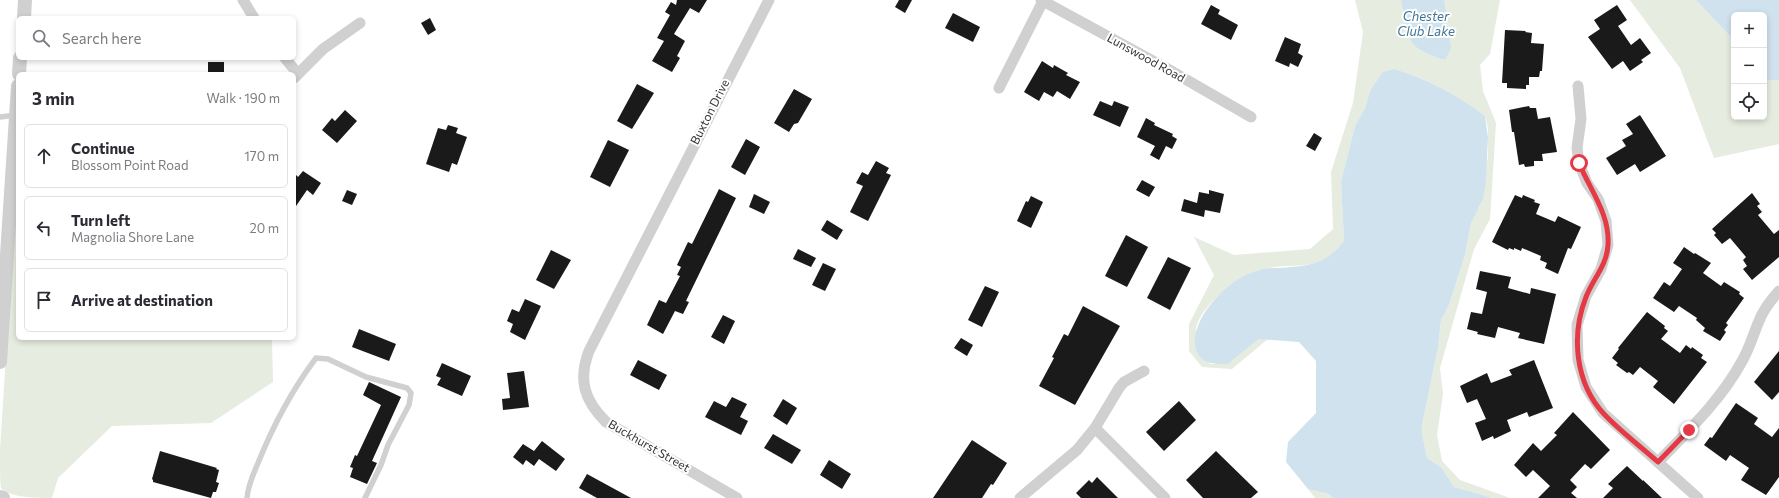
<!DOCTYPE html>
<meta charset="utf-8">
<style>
:root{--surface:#fff;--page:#f7f7f7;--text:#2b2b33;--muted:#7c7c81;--line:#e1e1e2}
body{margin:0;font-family:Commissioner,sans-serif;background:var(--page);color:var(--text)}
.controls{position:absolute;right:12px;top:12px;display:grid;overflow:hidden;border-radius:6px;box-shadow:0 2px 6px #0003}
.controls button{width:36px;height:36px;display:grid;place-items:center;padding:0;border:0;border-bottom:1px solid var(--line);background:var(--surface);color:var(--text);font:20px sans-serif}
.stop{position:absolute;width:12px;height:12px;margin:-9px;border:3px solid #e63946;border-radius:50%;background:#fff}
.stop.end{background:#e63946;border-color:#fff;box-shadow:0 1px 4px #0008}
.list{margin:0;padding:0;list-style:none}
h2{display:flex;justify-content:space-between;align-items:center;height:52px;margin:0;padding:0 16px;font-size:17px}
h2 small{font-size:13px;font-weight:400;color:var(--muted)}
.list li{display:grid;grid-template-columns:26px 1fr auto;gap:12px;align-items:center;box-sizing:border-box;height:64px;margin:0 8px 8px;padding:0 8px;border:1px solid var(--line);border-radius:6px}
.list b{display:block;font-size:15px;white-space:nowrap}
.list p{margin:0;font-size:13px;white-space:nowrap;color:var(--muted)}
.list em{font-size:13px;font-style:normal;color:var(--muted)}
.icon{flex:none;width:22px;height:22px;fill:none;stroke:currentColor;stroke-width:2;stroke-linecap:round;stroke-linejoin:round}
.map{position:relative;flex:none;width:1779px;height:498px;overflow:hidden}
.search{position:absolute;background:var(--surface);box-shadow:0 2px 6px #0003;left:16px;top:16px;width:280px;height:44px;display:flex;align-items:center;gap:10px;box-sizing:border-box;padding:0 14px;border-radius:6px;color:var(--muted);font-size:15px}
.panel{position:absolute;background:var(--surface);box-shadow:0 2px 6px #0003;left:16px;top:72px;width:280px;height:268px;border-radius:6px}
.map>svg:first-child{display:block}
</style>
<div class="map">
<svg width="1779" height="498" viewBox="0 0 1779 498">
<rect width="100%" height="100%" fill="#fff"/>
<!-- green -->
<g fill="#e6ecdf">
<path d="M1355 0H1401C1403 12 1406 37 1414 45 1419 51 1437 58 1445 60L1450 33 1444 9V0H1500L1490 54 1480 65 1483 91 1496 123 1490 219 1474 249 1440 368 1443 394 1437 435 1442 461 1460 480 1510 498H1493L1454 487 1442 468 1427 458 1422 433V425L1438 348 1441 320 1449 305 1465 255 1471 223 1474 214 1480 206 1488 157V128L1485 116C1458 95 1427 79 1395 69L1370 91 1365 108 1355 126 1341 181 1344 241C1317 276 1295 260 1260 270 1239 276 1201 305 1196 328 1195 336 1198 347 1199 355L1211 364H1228L1259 339H1268L1232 369 1202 367 1189 351V324L1214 275 1194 237 1234 255 1310 249 1333 229 1331 172 1353 103 1363 32Z"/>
<path d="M1630 0H1696L1730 36 1734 42V117H1764V80H1779V144L1714 158 1680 68Z"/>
<path d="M16 197 18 198V338H263L272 340 273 382 211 423 112 426 58 478 52 498C39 498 9 498 1 488 0 481 0 458 0 450Z"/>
<path d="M1308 489 1329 494 1333 498H1315Z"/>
</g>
<!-- water -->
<g fill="#cfe2ee">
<path d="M1401 0H1444L1451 48 1445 60C1437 58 1419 51 1414 45 1406 37 1403 11 1401 0Z"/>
<path d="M1696 0H1779V80H1764V15H1734V42L1730 36Z"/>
<path d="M1395 69C1427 79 1458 95 1485 116L1488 137 1486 181 1483 199 1471 223 1465 255 1449 305 1441 320 1438 348 1422 425V433L1427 458 1442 468 1454 487 1493 498H1333L1329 494 1308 489 1286 462 1288 442 1316 413V361L1299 342 1259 339 1228 364C1218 364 1204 365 1198 354 1192 342 1195 331 1201 319 1213 297 1236 276 1260 270 1266 268 1273 268 1279 268 1307 266 1326 265 1344 241L1341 181 1355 126 1365 108 1370 91 1383 72Z"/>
</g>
<!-- building -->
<g fill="#1a1a1a">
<path d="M677 0H707L699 13 690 8 674 34 685 41 677 56 680 58 672 72 652 61 664 41 657 38 670 15 665 12 671 2 676 5Z"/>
<path d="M899 0H912L905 13 895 7Z"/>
<path d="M1211 5 1220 10 1218 14 1238 25 1231 40 1201 24Z"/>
<path d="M1617 5 1627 20 1618 26 1631 45 1640 38 1651 53 1641 60 1643 62 1630 71 1623 61 1612 69 1588 37 1600 29 1594 20Z"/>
<path d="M953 13 980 27 973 42 945 28Z"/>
<path d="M430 18 436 30 428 35 421 23Z"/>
<path d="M1505 30 1526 31 1525 32 1532 33 1531 43 1544 44 1542 71H1540L1539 77H1529V85H1526V89L1507 88V83H1502Z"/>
<path d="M1285 37 1301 44 1298 53 1303 56 1298 67 1290 63 1289 67 1275 61Z"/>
<path d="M1042 61 1053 68 1054 65 1068 73 1066 75 1080 82 1070 99 1057 91 1053 97 1044 92 1039 101 1024 92Z"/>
<rect x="208" y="62" width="16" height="12"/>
<path d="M637 84 654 93 632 129 617 121Z"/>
<path d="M794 89 812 99 798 123 794 124 789 132 774 123Z"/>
<path d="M1100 101 1112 106 1114 101 1129 107 1120 127 1093 115Z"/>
<path d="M1529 106 1530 108H1536L1538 119 1550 117 1557 152 1542 154 1543 161H1534V166L1525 167 1524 164 1519 165 1514 132H1512L1509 110Z"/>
<path d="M345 110 357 121 337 143 322 130 332 118 335 121Z"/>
<path d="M1640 115 1666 156 1640 172 1635 164 1617 175 1606 158 1626 146 1622 140 1633 134 1626 124Z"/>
<path d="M1146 118 1155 123 1154 125 1173 134 1172 136 1177 139 1172 149 1166 146 1159 160 1150 155 1155 146 1137 137Z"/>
<path d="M448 125 458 128 456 133 467 137 457 165 452 163 449 172 426 164 438 128 446 130Z"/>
<path d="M1314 133 1322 138 1315 151 1306 146Z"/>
<path d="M746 139 760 147 745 175 731 167Z"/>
<path d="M608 140 629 150 610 187 590 177Z"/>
<path d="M876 161 889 168 886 173 891 175 868 221 850 212 863 186 856 183 862 172 868 175Z"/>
<path d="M303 171 321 183 313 195 307 190 294 209V173L298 177Z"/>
<path d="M1142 180 1155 187 1149 197 1136 190Z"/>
<path d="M719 189 736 198 686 301 689 302 683 314 675 311 663 334 647 325 659 300 666 303 680 276 677 275 681 267 677 265 688 242 692 244Z"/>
<path d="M347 190 357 194 352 205 342 201Z"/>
<path d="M1209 190 1224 194 1220 213 1205 210 1204 217 1181 211 1184 199 1197 203 1199 192 1209 194Z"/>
<path d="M1752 193 1760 204 1757 206 1762 212 1758 215 1774 234 1779 230V257L1752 280 1743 269 1747 266 1743 260 1746 257 1730 238 1722 244 1714 235 1716 233 1712 229Z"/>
<path d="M754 194 770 202 764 214 749 207Z"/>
<path d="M1515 195 1522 198 1523 195 1535 200 1534 202 1540 204 1536 214 1555 222 1558 216 1581 227 1571 249 1568 248 1558 274 1545 268 1547 263 1540 260 1541 256 1522 248 1521 251 1514 248V250L1509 248 1508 250 1492 242Z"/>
<path d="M1031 196 1043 202 1031 228 1017 221 1026 201 1028 202Z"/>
<path d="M827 220 843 230 837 240 821 230Z"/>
<path d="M1126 235 1148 247 1127 287 1105 276Z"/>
<path d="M1684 247 1694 254 1695 253 1711 263 1703 273 1721 286 1724 282 1740 292 1739 294 1744 298 1726 323 1728 325 1724 330 1726 332 1720 341 1703 331 1705 328 1696 320 1697 318 1679 306 1674 312 1653 298 1664 282 1670 286 1682 269 1673 263Z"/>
<path d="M798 249 816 258 811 267 793 259Z"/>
<path d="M551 250 571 260 554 289 536 280Z"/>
<path d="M1168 257 1191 268 1170 310 1147 298Z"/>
<path d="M823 263 836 269 825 291 812 285Z"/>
<path d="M1480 271 1511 277 1508 288 1530 294 1531 288 1556 294 1544 344 1518 338 1520 333 1498 327 1495 338 1477 334 1478 332 1467 329 1471 312 1482 314 1484 305 1487 292 1476 289Z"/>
<path d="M985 286 999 292 982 327 968 320Z"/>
<path d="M525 299 541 306 525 340 510 332 513 324 507 321 512 309 519 312Z"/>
<path d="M1083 306 1120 326 1075 405 1039 386 1054 358 1052 357 1064 334 1068 336Z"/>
<path d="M1647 312 1665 326 1664 328 1668 331 1661 339 1680 353 1686 345 1691 349 1692 347 1703 355 1701 358 1707 362 1674 404 1653 387 1658 381 1640 367 1633 375 1629 372 1627 373 1616 365 1618 363 1612 358 1619 349 1618 348Z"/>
<path d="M723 315 735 321 724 344 711 337Z"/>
<path d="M359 329 396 344 389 361 352 347Z"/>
<path d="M961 338 973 345 967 356 954 348Z"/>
<path d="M1779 351V392L1772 400 1754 382Z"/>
<path d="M638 360 667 375 659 390 630 375Z"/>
<path d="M1534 360 1553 408 1529 417 1527 412 1507 420 1511 431 1494 439 1493 436 1482 441 1475 423 1486 419 1477 399 1467 403 1460 386 1487 373 1491 383 1512 375 1509 370Z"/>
<path d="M442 363 471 376 462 396 437 385 441 378 436 376Z"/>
<path d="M524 371 529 407 503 410 502 399 510 398 507 373Z"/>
<path d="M369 382 401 397 372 461 377 463 367 484 350 477 353 468 350 467 355 455 357 456 381 405 363 395Z"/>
<path d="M732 397 747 404 740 417 748 421 741 435 705 417 714 401 726 407Z"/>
<path d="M783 399 797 408 787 425 773 416Z"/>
<path d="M1179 401 1196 420 1164 451 1146 432Z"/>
<path d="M1736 403 1758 418 1754 424 1772 437 1779 428V477L1766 495 1741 480 1749 468 1730 455 1726 461 1704 445 1710 437 1712 438Z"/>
<path d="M1573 412 1610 450 1591 469 1585 464 1570 480 1577 487 1571 493 1577 498H1538L1550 486 1533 470 1526 477 1514 465 1533 443 1541 451 1557 435 1554 433Z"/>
<path d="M773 434 801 450 792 464 764 448Z"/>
<path d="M972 440 1007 463 993 485 991 484 982 498H933Z"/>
<path d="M542 441 565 459 556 471 539 459 534 466 526 460 523 465 513 457 523 444 534 451Z"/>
<path d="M160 451 217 468 216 469 219 470 216 482 219 483 216 492H213L211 498 153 482V480L152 479Z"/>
<path d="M1216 451 1258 492 1251 498H1203L1186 480Z"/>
<path d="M829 460 851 474 842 489 820 475Z"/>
<path d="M1627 466 1643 481V480L1662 498H1603L1613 488 1608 484Z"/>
<path d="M587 474 631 498H597L579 488Z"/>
<path d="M1097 477 1118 498H1081L1076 493 1089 480 1092 483Z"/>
</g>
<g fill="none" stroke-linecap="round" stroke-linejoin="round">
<!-- service -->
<g stroke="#d0d0d0" stroke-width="5.5">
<path d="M0 117 16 115"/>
<path d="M247 498C248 485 253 475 258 463 273 426 292 390 316 358L328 359 366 377 407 388 411 393 409 405 388 445 381 465 365 498"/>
</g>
<!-- minor -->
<g stroke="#d0d0d0" stroke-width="11">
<path d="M243 0 254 18"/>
<path d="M1041 0 1166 68 1251 117"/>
<path d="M285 58 298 74"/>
<path d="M294 78 323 49 360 23"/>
<path d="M1578 86 1581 119 1577 148 1579 163 1587 183 1598 199 1606 221 1608 245 1601 269 1586 296 1577 325 1578 360 1586 387 1603 413 1698 498"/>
<path d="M999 88 1043 1"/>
<path d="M1095 428 1165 498"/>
<path d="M1658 462C1688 431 1720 401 1741 363 1749 350 1753 335 1759 321 1763 310 1771 300 1779 291"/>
<path d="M737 498 606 422C584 400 578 380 589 351L769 0"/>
<path d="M1020 498 1077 450 1095 428 1119 388 1124 382 1144 371"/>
</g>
<!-- tertiary -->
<g stroke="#d0d0d0" stroke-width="14">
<path d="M24 18 25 0"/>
<path d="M19 74 20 58"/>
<path d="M0 362 18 86"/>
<path d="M0 497 3 498"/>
</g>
</g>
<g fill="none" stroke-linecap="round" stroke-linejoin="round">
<!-- route -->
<path stroke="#e63946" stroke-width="5" d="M1579 163C1590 190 1610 214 1608 245 1607 265 1593 279 1586 297 1571 335 1575 383 1604 414 1620 431 1640 446 1658 462L1689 430"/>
</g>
<g text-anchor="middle" stroke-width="4" stroke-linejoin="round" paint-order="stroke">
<!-- street labels -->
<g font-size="12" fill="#333" stroke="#fff">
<text transform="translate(1146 58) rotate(29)" y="4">Lunswood Road</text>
<text transform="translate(710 112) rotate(-63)" y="4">Buxton Drive</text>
<text transform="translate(649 446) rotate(30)" y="4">Buckhurst Street</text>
</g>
<!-- water labels -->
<g font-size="13" font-style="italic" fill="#3f7597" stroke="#fff">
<text x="1426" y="21">Chester<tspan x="1426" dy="15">Club Lake</tspan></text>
</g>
</g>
</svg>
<div class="controls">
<button>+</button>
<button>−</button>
<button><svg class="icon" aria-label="locate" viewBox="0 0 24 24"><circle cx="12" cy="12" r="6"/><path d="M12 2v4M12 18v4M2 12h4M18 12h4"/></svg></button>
</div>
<div class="stop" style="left:1579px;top:163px"></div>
<div class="stop end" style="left:1689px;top:430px"></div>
<div class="search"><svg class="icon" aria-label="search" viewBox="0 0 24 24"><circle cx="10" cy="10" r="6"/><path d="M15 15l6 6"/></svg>Search here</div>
<section class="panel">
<h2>3 min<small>Walk · 190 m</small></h2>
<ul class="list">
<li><svg class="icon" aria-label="ahead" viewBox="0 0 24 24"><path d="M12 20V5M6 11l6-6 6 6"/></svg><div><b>Continue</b><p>Blossom Point Road</p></div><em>170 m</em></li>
<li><svg class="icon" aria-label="left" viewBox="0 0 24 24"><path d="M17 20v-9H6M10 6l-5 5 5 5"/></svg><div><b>Turn left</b><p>Magnolia Shore Lane</p></div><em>20 m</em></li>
<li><svg class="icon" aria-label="arrive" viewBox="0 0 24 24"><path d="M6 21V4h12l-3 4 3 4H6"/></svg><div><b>Arrive at destination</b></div></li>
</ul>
</section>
</div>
